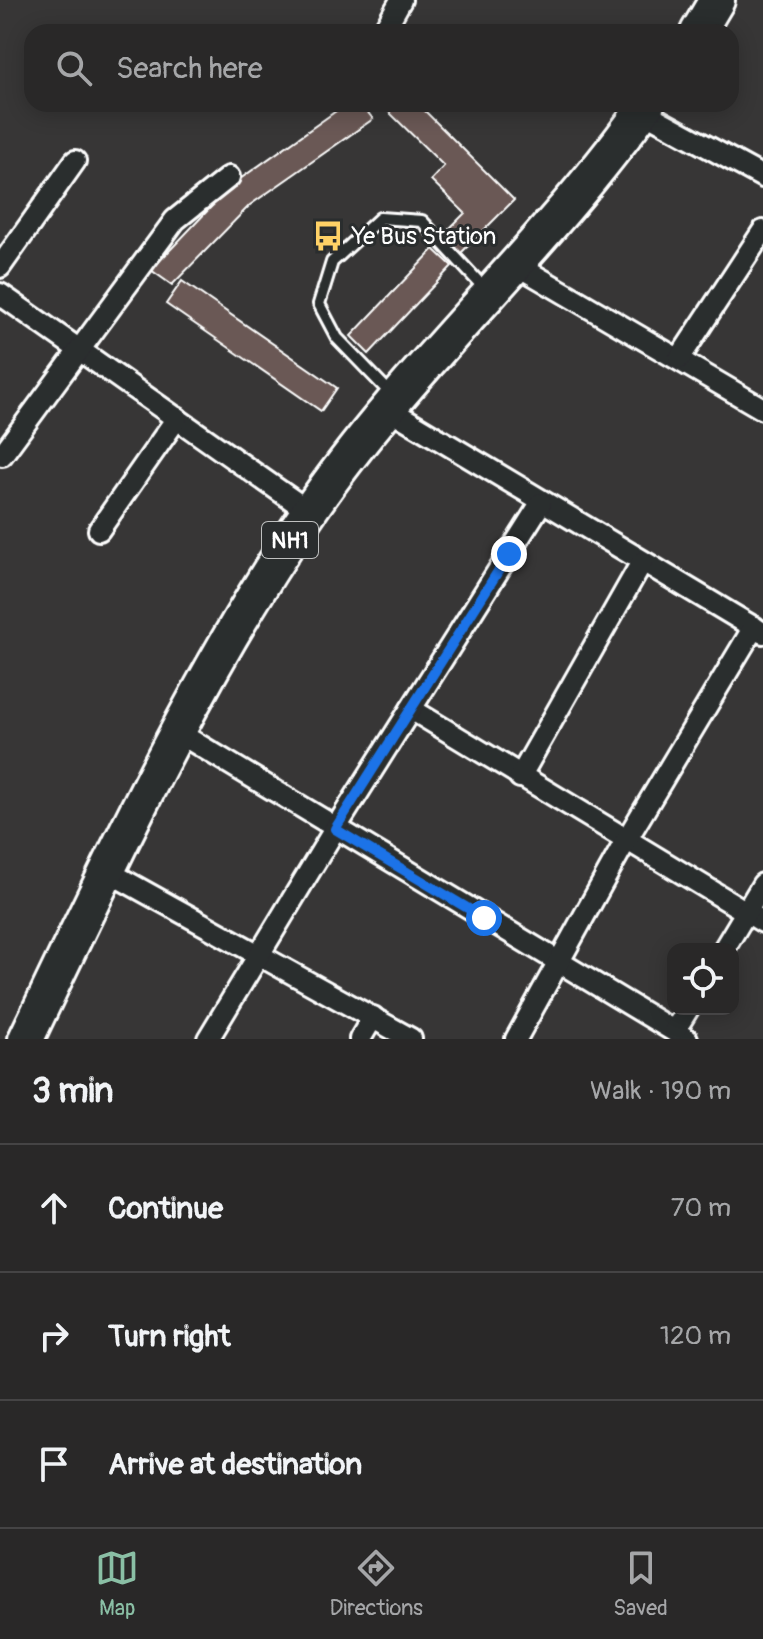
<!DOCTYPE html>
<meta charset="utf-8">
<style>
:root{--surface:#292828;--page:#353434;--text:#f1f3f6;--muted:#a5a6a8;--line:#454445;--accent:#8abfa5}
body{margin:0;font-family:Pangolin,sans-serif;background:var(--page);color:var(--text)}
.controls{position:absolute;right:24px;bottom:24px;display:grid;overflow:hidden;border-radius:16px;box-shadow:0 4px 20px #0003}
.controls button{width:72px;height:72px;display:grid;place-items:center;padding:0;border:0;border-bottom:2px solid var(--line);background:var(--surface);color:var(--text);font:40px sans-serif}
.stop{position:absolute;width:24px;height:24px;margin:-18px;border:6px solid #1a73e8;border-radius:50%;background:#fff}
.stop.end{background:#1a73e8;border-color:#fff;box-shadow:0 2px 8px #0008}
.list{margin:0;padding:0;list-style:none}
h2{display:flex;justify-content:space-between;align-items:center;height:104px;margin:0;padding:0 32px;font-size:34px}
h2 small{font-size:26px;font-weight:400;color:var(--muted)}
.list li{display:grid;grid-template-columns:52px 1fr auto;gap:24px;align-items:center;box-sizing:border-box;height:128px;padding:0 32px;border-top:2px solid var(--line)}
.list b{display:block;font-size:30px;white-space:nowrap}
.list em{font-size:26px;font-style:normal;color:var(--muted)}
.icon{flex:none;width:44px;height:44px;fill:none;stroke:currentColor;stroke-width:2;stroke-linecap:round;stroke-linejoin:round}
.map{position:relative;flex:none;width:763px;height:1039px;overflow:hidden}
.search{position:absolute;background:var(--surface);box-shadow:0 4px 20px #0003;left:24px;right:24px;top:24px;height:88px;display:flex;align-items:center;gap:20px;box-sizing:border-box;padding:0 28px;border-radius:24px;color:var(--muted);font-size:30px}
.sheet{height:488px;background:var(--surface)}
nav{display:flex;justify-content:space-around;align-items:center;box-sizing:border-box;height:112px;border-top:2px solid var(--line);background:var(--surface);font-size:22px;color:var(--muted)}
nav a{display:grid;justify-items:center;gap:4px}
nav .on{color:var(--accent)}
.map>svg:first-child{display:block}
</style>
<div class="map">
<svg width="763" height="1039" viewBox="0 0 763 1039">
<rect width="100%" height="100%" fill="#373636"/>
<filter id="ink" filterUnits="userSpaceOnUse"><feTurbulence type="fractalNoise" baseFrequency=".0125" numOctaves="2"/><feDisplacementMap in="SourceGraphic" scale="16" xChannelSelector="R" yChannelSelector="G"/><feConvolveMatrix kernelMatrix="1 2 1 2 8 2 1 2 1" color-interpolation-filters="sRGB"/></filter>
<g filter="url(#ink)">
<!-- building -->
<g fill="#6b5954" stroke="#fff" stroke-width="2">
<path d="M346 104H361L373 119 250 205 172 285 151 270 233 184Z"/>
<path d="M397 104H418L514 200 460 254 442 236 465 213 431 180 444 166 389 112Z"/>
<path d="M434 249 452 266 369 354 351 336Z"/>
<path d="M182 281 337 388 321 411 166 304Z"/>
</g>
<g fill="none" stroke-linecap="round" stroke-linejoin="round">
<!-- service casing -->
<g stroke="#fff" stroke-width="16">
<path id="service" d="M394 397 337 338 319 304 332 262 380 218 422 221 485 289"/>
</g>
<!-- minor casing -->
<g stroke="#fff" stroke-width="26">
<g id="minor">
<path d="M383 32 401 0"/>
<path d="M642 111 763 177"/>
<path d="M515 264 763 409"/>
<path d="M0 267 75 161"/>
<path d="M0 294 308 511"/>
<path d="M679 359 763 231"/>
<path d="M387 408 763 633"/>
<path d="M2 455 175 220 229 177"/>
<path d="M99 530 177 418"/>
<path d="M411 709 763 922"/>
<path d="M179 733 687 1039"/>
<path d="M520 777 642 562"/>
<path d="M107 871 411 1039"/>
<path d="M724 949 763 884"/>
<path d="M675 1030 688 1009"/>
<path d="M208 1039 335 829 541 503"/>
<path d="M360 1039 373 1017"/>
<path d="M516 1039 625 842 754 627"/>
</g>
</g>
<!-- trunk casing -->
<g stroke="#fff" stroke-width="40">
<g id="trunk">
<path d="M698 32 717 0"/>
<path d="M26 1039C110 864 198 673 308 513 408 366 545 249 647 104"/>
</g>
</g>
<!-- service -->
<use href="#service" stroke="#2a2d2e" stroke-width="10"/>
<!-- minor -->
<use href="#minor" stroke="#2a2d2e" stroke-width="20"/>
<!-- trunk -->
<use href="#trunk" stroke="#2a2d2e" stroke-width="34"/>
</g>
</g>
<g fill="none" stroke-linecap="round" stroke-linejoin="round" filter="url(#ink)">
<!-- route -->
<path stroke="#1a73e8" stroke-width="10" d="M484 918 335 829 509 554"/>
</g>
<!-- icons -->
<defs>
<g id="bus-bare" transform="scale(2.4)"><path d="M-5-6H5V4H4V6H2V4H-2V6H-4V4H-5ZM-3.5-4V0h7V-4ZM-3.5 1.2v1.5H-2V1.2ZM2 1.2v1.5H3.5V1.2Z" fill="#ffd166" stroke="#2a2d2e" stroke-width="2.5" paint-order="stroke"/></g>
</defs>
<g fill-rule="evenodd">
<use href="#bus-bare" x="328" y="236"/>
</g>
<g text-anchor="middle" stroke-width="6" stroke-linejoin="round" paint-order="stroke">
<!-- shield labels -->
<rect fill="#2a2d2e" stroke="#bfc0c0" stroke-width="2" x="262" y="522" width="56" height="36" rx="6"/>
<g font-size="22" font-weight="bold" fill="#fff">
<text x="290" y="548">NH1</text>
</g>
<!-- poi labels -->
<g font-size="24" fill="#fff" stroke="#2a2d2e" text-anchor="start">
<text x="352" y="244">Ye Bus Station</text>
</g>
</g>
</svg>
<div class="controls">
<button><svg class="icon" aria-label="locate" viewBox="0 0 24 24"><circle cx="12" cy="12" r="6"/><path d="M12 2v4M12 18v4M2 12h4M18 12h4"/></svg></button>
</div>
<div class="stop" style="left:484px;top:918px"></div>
<div class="stop end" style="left:509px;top:554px"></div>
<div class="search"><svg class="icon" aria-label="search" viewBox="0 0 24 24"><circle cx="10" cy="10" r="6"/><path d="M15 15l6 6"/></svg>Search here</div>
</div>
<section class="sheet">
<h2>3 min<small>Walk · 190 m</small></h2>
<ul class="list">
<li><svg class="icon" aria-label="ahead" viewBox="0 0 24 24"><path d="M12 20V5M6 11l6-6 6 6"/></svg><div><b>Continue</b></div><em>70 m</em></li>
<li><svg class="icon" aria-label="right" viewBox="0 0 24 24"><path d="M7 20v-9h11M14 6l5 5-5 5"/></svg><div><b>Turn right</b></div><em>120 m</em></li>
<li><svg class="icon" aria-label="arrive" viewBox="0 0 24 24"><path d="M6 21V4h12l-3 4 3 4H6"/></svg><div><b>Arrive at destination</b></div></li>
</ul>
</section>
<nav>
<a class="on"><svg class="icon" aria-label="map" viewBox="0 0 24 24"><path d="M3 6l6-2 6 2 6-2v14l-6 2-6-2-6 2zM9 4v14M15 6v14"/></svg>Map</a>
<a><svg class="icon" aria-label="directions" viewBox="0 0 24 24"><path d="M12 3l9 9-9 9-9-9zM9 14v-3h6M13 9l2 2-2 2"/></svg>Directions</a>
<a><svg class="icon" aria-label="saved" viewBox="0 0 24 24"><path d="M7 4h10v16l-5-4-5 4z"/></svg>Saved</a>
</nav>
